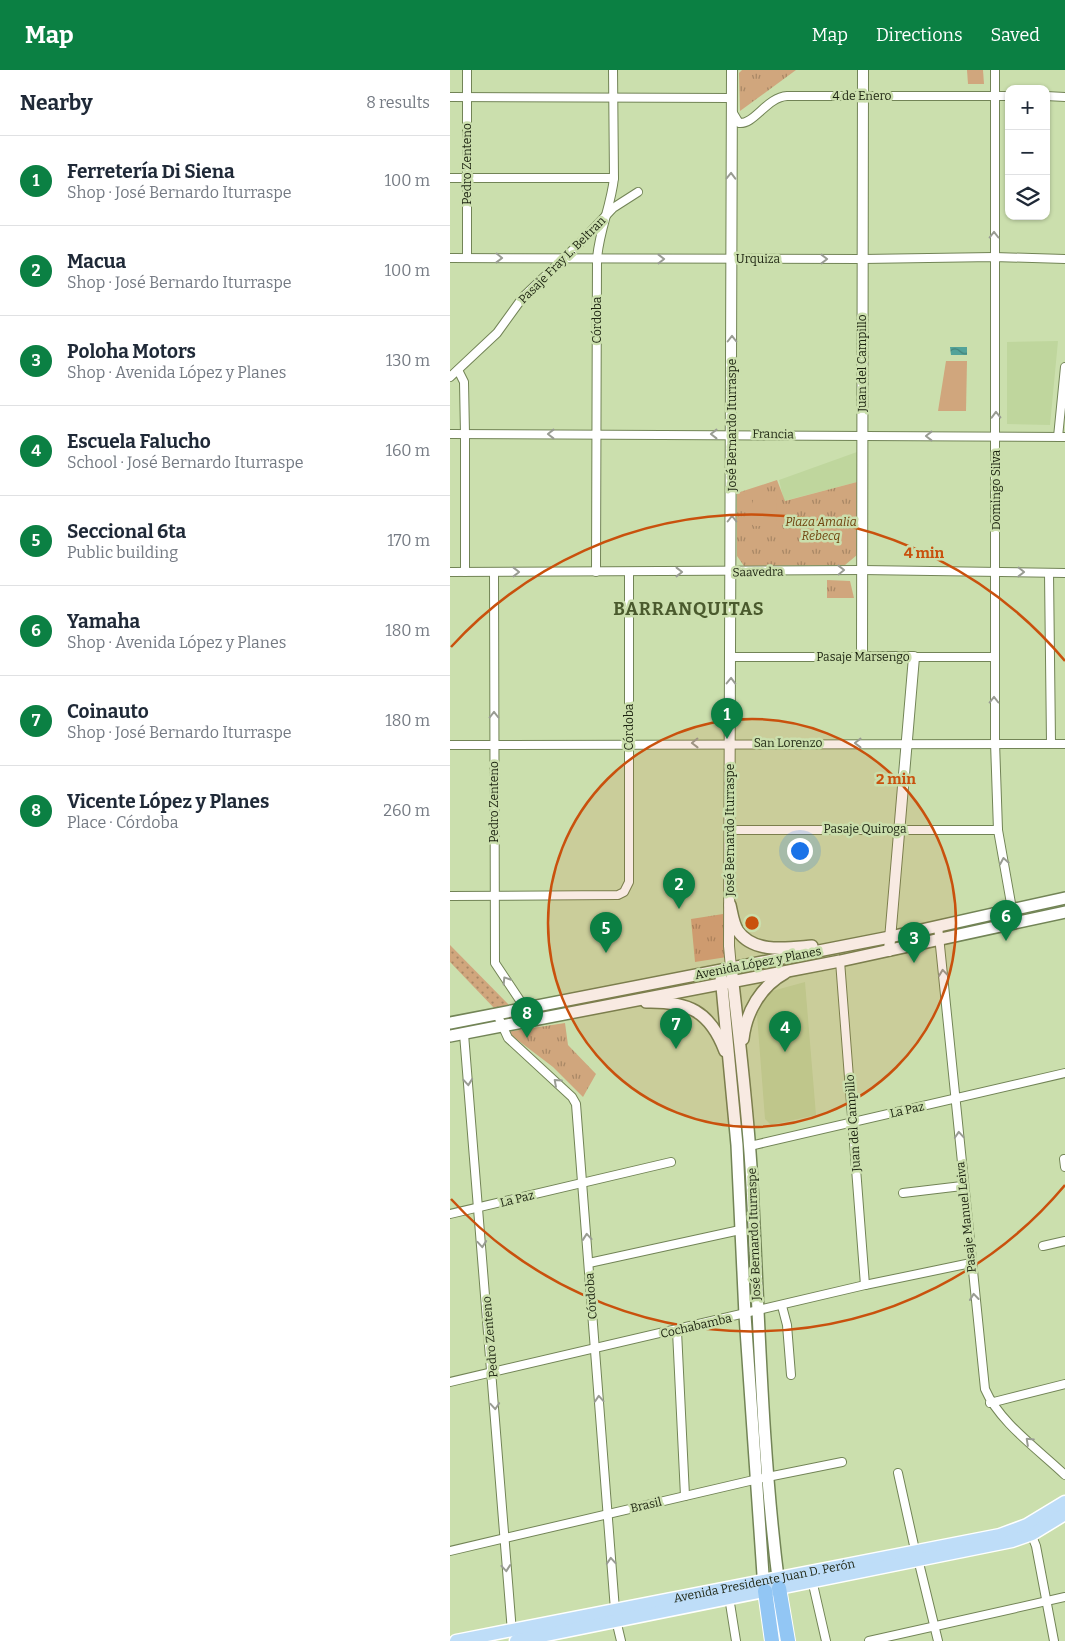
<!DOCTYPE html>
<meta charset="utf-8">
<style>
:root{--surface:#fff;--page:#f6f6f7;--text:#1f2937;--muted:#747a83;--line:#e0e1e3;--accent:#0b8043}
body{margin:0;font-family:Bitter,serif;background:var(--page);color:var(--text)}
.controls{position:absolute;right:15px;top:15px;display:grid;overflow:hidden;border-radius:10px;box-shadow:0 1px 4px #0004}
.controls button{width:45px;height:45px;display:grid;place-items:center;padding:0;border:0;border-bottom:1px solid var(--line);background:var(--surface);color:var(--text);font:25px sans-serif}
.you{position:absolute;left:349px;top:780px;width:18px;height:18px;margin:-12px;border:4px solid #fff;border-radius:50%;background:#1a73e8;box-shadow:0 0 0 8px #1a73e833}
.badge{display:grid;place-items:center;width:32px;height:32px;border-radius:50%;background:var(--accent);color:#fff;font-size:16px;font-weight:700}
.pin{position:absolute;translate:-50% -41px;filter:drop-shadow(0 1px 2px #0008)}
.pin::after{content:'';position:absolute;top:26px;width:18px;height:15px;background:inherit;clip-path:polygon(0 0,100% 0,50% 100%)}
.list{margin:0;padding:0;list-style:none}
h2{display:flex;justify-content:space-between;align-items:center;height:65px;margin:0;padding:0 20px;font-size:21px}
h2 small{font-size:16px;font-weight:400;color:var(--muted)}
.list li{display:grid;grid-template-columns:32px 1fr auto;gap:15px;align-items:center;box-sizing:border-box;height:90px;padding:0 20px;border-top:1px solid var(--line)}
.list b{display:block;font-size:19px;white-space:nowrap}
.list p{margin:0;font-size:16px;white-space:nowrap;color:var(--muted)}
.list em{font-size:16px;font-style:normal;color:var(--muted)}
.icon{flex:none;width:28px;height:28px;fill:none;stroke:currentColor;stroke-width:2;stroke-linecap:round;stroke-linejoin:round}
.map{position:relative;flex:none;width:615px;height:1571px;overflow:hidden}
header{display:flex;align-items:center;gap:30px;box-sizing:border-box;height:70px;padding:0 25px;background:var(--accent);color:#fff}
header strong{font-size:24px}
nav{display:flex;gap:28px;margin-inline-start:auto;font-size:18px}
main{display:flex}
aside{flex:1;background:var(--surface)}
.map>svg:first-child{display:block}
</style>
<header>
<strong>Map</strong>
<nav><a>Map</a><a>Directions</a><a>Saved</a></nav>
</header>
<main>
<aside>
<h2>Nearby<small>8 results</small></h2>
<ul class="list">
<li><span class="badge">1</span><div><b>Ferretería Di Siena</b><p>Shop · José Bernardo Iturraspe</p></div><em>100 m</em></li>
<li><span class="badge">2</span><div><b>Macua</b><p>Shop · José Bernardo Iturraspe</p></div><em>100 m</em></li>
<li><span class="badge">3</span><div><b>Poloha Motors</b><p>Shop · Avenida López y Planes</p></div><em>130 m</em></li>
<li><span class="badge">4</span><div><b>Escuela Falucho</b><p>School · José Bernardo Iturraspe</p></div><em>160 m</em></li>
<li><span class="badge">5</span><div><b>Seccional 6ta</b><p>Public building</p></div><em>170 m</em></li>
<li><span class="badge">6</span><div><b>Yamaha</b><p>Shop · Avenida López y Planes</p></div><em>180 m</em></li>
<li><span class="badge">7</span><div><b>Coinauto</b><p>Shop · José Bernardo Iturraspe</p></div><em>180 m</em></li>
<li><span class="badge">8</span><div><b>Vicente López y Planes</b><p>Place · Córdoba</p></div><em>260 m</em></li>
</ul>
</aside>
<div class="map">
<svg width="615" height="1571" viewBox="0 0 615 1571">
<defs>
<pattern id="grass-dots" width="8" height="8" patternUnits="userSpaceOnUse" patternTransform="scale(1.25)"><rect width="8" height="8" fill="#d0a67d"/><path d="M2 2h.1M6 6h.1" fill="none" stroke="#a88765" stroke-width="1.8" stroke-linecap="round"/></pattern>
<pattern id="park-tufts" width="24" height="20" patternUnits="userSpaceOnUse" patternTransform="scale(1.25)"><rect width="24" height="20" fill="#d0a67d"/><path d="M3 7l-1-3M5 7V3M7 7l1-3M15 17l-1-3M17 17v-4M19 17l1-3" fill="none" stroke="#a88765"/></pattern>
<pattern id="water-waves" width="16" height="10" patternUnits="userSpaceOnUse" patternTransform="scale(1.25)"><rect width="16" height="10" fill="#53a399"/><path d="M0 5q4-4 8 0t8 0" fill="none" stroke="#44847b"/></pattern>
</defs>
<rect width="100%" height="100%" fill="#cbdfad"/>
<!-- built -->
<g fill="#bfd69d">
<path d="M608 271 600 355 557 354V272Z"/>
<path d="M407 382V412L334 431 329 410Z"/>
<path d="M355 912 366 1045 321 1055 315 1049 307 945 313 930 322 921Z"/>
</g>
<!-- grass -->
<path fill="url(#grass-dots)" d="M0 875 61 937 45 939 0 892Z"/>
<!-- park -->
<g fill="url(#park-tufts)">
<path d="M292 0H346L290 41 289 3Z"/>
<path d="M327 410 335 431 407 412V485L395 495 294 496 287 486V423Z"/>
<path d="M377 510 400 511 404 528H377Z"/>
<path d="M273 844 277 887 245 892 241 849Z"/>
<path d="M115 953 118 975 146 1004 133 1027 103 997 57 962Z"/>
</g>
<!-- pitch -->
<g fill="#d0a67d">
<path d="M517 0H533L534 14H518Z"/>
<path d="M496 291H517L516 341H488Z"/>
<path d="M303 424H327L326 456H303Z"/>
</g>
<!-- water -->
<path fill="url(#water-waves)" d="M500 277H517V285H501Z"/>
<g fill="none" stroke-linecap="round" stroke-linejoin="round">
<!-- minor casing -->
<g stroke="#728456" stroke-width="10">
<g id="minor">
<path d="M17 0V188"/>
<path d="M545 0V672L548 760 562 839"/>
<path d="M596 26 615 27"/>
<path d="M0 27 282 28"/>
<path d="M283 43 289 53C304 55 317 27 337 26H559"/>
<path d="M0 108H164"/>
<path d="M0 188 413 189 544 187 615 189"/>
<path d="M8 300 14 312 15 364V502"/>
<path d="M0 307 47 263 73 227 129 174 163 138 188 122"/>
<path d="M0 364 615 367"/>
<path d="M608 367 615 297"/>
<path d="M0 502 412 500 615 503"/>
<path d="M44 502 45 893 83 950"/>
<path d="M146 502 147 189C149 161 161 136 164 108L163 0"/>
<path d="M599 503 601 673"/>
<path d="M281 587H412"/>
<path d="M464 587H544"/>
<path d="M0 675 615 674"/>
<path d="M281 760H548"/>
<path d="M0 826 168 825 174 822 179 812V502"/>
<path d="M488 856 535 1319C549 1352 589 1380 615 1405"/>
<path d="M390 891 415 1215"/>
<path d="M47 944 58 968 122 1027 126 1034 165 1540"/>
<path d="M14 964 62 1562"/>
<path d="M300 1076 615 1003"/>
<path d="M614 1089 615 1097"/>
<path d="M453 1123 512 1116"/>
<path d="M0 1144 221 1092"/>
<path d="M593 1176 615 1171"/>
<path d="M139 1193 290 1160"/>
<path d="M332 1236 337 1255 341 1305"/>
<path d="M227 1261 235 1426"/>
<path d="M0 1312 415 1215 521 1193"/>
<path d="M540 1333 615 1314"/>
<path d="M448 1403 465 1480"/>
<path d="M580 1461 586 1476 604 1571"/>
<path d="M0 1481 308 1409 392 1392"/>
<path d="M468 1489 488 1571"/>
<path d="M362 1510 376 1571"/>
<path d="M279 1527 286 1571"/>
<path d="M166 1550 171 1571"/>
<path d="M419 1571 615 1527"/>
</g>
</g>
<!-- tertiary casing -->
<g stroke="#728456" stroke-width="12">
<g id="tertiary">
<path d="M413 0 412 587H464L439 881"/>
<path d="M281 898 279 876 282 0"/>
</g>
</g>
<!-- secondary casing -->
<g stroke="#728456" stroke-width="14">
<g id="secondary">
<path d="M280 835C282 843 283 854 288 861 304 884 338 878 362 876"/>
<path d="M282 904C289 968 297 1033 301 1097 309 1237 311 1377 329 1516"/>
<path d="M271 906 287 1075 295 1245 314 1519"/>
<path d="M196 932C238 931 260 941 275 981"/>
<path d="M0 953 440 867 615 828"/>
<path d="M0 966 390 891 615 842"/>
<path d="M293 969C296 942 311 916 335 903"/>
</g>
</g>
<!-- primary casing -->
<g stroke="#fff" stroke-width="15">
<g id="primary">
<path id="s1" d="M6 1571 550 1465 577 1455 615 1432"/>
<path d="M66 1571 562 1471 582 1464 615 1444"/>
</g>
</g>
<!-- motorway casing -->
<g stroke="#fff" stroke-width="16">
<g id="motorway">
<path d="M329 1518 338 1571"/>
<path d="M315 1521 322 1571"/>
</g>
</g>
<!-- minor -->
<use href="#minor" stroke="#fff" stroke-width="8"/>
<!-- tertiary -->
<use href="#tertiary" stroke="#fff" stroke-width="10"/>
<!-- secondary -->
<use href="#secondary" stroke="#fff" stroke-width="11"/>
<!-- primary -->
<use href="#primary" stroke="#beddf8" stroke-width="12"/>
<!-- motorway -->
<use href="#motorway" stroke="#92c6f4" stroke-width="14"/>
</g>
<!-- one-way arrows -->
<defs><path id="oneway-chevron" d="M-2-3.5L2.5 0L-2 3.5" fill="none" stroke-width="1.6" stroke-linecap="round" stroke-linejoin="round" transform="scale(1.25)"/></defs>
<g stroke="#999c93">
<use href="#oneway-chevron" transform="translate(281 106) rotate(-89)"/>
<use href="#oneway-chevron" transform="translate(544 165) rotate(-90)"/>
<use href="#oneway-chevron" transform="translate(49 188) rotate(1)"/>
<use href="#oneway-chevron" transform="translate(211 189)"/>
<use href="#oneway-chevron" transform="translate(374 189)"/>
<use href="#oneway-chevron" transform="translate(282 269) rotate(-90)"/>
<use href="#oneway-chevron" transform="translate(546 345) rotate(-91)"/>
<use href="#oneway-chevron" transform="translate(101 364) rotate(-180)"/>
<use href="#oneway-chevron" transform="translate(264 364) rotate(180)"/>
<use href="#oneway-chevron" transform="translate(479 366) rotate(-180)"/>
<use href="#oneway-chevron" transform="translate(282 449) rotate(-90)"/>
<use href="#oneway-chevron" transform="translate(391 500) rotate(-1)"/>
<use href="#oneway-chevron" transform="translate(66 502)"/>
<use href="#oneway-chevron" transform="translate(229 502)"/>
<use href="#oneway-chevron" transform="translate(571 502) rotate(1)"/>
<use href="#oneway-chevron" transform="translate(281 611) rotate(-89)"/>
<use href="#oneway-chevron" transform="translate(544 630) rotate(-90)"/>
<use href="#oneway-chevron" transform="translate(44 645) rotate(-90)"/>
<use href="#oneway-chevron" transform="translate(245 673) rotate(179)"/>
<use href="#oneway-chevron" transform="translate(408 673) rotate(-180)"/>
<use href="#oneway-chevron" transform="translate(554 791) rotate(-100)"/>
<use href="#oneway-chevron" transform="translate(493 903) rotate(-96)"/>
<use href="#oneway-chevron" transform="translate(56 910) rotate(-123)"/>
<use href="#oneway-chevron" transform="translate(18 1012) rotate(85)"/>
<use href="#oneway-chevron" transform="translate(107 1012) rotate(-138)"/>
<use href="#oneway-chevron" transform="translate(509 1065) rotate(-94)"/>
<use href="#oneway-chevron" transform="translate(137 1167) rotate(-95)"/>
<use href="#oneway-chevron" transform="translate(32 1174) rotate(85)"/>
<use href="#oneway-chevron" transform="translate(524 1227) rotate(-96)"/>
<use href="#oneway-chevron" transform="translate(149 1329) rotate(-94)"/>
<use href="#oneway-chevron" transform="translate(45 1336) rotate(86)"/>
<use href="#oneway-chevron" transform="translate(579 1371) rotate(-137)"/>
<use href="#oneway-chevron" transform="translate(161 1491) rotate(-94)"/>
<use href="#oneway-chevron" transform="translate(56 1498) rotate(85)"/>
</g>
<!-- distance rings -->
<circle cx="302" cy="853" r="204" fill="#c9510d" fill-opacity=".12"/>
<g fill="none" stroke="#c9510d" stroke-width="2.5">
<circle cx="302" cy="853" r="204"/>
<path d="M615 1115A408 408 0 0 1 1 1129M1 577A408 408 0 0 1 615 591"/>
</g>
<g text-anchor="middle" stroke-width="5" stroke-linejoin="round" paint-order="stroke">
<!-- street labels -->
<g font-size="12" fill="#1c2310" stroke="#cbdfad">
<text x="412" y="30">4 de Enero</text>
<text transform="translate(17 94) rotate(-90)" y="4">Pedro Zenteno</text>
<text x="308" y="193">Urquiza</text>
<text transform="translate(112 190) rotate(-45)" y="4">Pasaje Fray L. Beltran</text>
<text transform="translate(147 250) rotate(-90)" y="4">Córdoba</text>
<text transform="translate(412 293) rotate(-90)" y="4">Juan del Campillo</text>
<text transform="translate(282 355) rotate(-90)" y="4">José Bernardo Iturraspe</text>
<text transform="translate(323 364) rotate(1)" y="4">Francia</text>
<text transform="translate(546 420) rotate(-90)" y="4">Domingo Silva</text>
<text transform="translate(308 502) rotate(-1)" y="4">Saavedra</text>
<text x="413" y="591">Pasaje Marsengo</text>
<text transform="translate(179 657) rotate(-90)" y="4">Córdoba</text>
<text x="338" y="677">San Lorenzo</text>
<text transform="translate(44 732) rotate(-90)" y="4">Pedro Zenteno</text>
<text x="415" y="763">Pasaje Quiroga</text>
<text transform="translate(280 760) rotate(-90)" y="4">José Bernardo Iturraspe</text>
<text transform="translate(308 893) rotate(-11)" y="4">Avenida López y Planes</text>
<text transform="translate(457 1040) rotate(-13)" y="4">La Paz</text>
<text transform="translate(403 1053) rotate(-94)" y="4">Juan del Campillo</text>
<text transform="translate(67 1129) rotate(-14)" y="4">La Paz</text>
<text transform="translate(516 1147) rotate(-96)" y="4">Pasaje Manuel Leiva</text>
<text transform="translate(304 1164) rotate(-92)" y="4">José Bernardo Iturraspe</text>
<text transform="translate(141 1226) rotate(-94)" y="4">Córdoba</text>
<text transform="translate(246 1256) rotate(-13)" y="4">Cochabamba</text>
<text transform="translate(40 1267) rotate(-95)" y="4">Pedro Zenteno</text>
<text transform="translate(196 1435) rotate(-13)" y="4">Brasil</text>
<text dy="4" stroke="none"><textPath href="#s1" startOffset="314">Avenida Presidente Juan D. Perón</textPath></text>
</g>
<!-- park labels -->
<g font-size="12" font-style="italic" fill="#6f430e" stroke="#cbdfad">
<text x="371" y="456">Plaza Amalia<tspan x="371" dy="14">Rebecq</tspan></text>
</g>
<!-- district labels -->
<g font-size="18" font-weight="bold" letter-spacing="1" fill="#4a5a2d" stroke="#cbdfad">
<text x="239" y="545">BARRANQUITAS</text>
</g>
</g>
<circle cx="302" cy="853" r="8" fill="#c9510d" stroke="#cbdfad" stroke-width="2.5"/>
<g font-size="15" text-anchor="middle" font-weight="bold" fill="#c9510d" stroke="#cbdfad" stroke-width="5" stroke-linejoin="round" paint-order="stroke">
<text x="474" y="488">4 min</text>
<text x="446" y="714">2 min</text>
</g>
</svg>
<div class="controls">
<button>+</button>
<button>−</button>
<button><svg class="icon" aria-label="layers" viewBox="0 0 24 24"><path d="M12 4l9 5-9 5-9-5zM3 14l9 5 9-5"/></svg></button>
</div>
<div class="you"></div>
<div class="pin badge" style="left:277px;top:669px">1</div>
<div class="pin badge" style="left:229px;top:839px">2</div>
<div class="pin badge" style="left:464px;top:893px">3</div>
<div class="pin badge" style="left:335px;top:982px">4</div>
<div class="pin badge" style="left:156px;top:883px">5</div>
<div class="pin badge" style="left:556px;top:871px">6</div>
<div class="pin badge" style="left:226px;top:979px">7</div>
<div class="pin badge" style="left:77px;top:968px">8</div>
</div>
</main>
